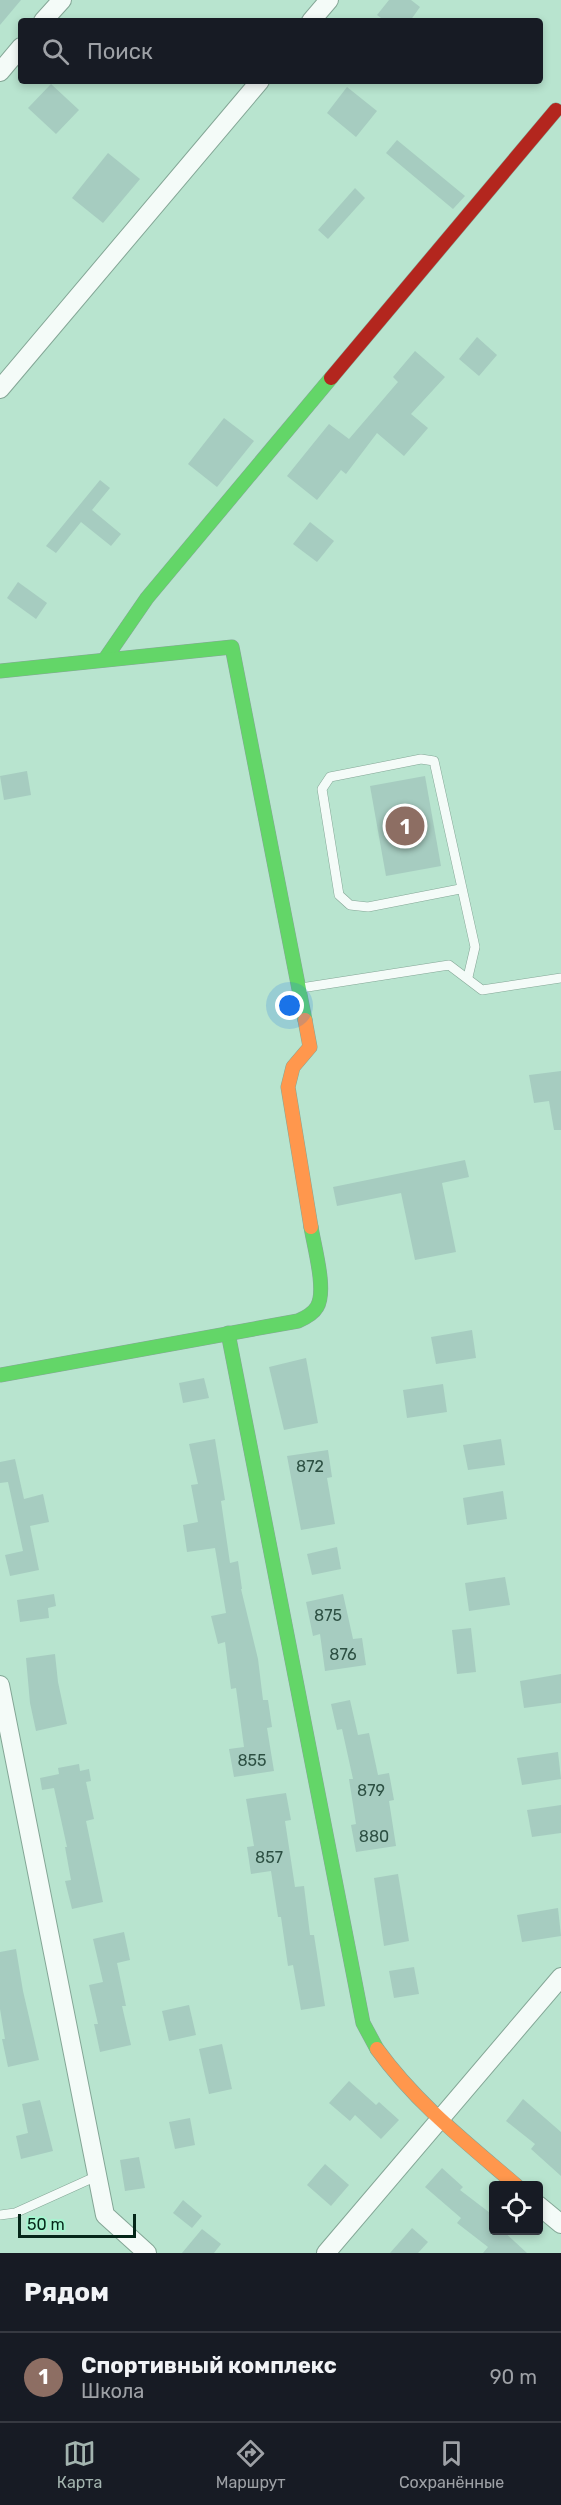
<!DOCTYPE html>
<html lang="ru">
<meta charset="utf-8">
<style>
:root{--surface:#171b24;--page:#20242c;--text:#f1f3f6;--muted:#9ea1a6;--line:#363941;--accent:#a3b4af}
body{margin:0;font-family:Rubik,sans-serif;background:var(--page);color:var(--text)}
.controls{position:absolute;right:18px;bottom:18px;display:grid;overflow:hidden;border-radius:6px;box-shadow:0 3px 9px #0003}
.controls button{width:54px;height:54px;display:grid;place-items:center;padding:0;border:0;border-bottom:2px solid var(--line);background:var(--surface);color:var(--text);font:30px sans-serif}
.scale{position:absolute;left:18px;bottom:15px;width:118px;box-sizing:border-box;padding-left:6px;border:3px solid #052619;border-top:0;font-size:16px;line-height:21px;white-space:nowrap;color:#052619;-webkit-text-stroke:4px #a7f5d0;paint-order:stroke}
.you{position:absolute;left:290px;top:1006px;width:21px;height:21px;margin:-15px;border:4px solid #fff;border-radius:50%;background:#1a73e8;box-shadow:0 0 0 9px #1a73e833}
.badge{display:grid;place-items:center;width:39px;height:39px;border-radius:50%;background:var(--accent);color:#fff;font-size:20px;font-weight:700}
.pin{position:absolute;translate:-50% -50%;border:3px solid #fff;box-shadow:0 2px 6px #0006}
.list{margin:0;padding:0;list-style:none}
h2{display:flex;justify-content:space-between;align-items:center;height:78px;margin:0;padding:0 24px;font-size:26px}
h2 small{font-size:20px;font-weight:400;color:var(--muted)}
.list li{display:grid;grid-template-columns:39px 1fr auto;gap:18px;align-items:center;box-sizing:border-box;height:90px;padding:0 24px;border-top:2px solid var(--line)}
.list b{display:block;font-size:22px;white-space:nowrap}
.list p{margin:0;font-size:20px;white-space:nowrap;color:var(--muted)}
.list em{font-size:20px;font-style:normal;color:var(--muted)}
.icon{flex:none;width:33px;height:33px;fill:none;stroke:currentColor;stroke-width:2;stroke-linecap:round;stroke-linejoin:round}
.map{position:relative;flex:none;width:561px;height:2253px;overflow:hidden}
.search{position:absolute;background:var(--surface);box-shadow:0 3px 9px #0003;left:18px;right:18px;top:18px;height:66px;display:flex;align-items:center;gap:15px;box-sizing:border-box;padding:0 21px;border-radius:6px;color:var(--muted);font-size:22px}
.sheet{height:168px;background:var(--surface)}
nav{display:flex;justify-content:space-around;align-items:center;box-sizing:border-box;height:84px;border-top:2px solid var(--line);background:var(--surface);font-size:16px;color:var(--muted)}
nav a{display:grid;justify-items:center;gap:3px}
nav .on{color:var(--accent)}
.map>svg:first-child{display:block}
</style>
<div class="map">
<svg width="561" height="2253" viewBox="0 0 561 2253">
<rect width="100%" height="100%" fill="#b8e4cf"/>
<!-- building -->
<g fill="#a6ccc0">
<path d="M0 0H21L0 25Z"/>
<path d="M389 0H411L420 7 410 21H385L377 15Z"/>
<path d="M51 84 79 110 56 134 28 108Z"/>
<path d="M347 87 377 111 356 137 327 113Z"/>
<path d="M397 140 465 196 453 209 386 153Z"/>
<path d="M108 153 140 179 103 223 72 198Z"/>
<path d="M355 188 365 198 328 239 318 230Z"/>
<path d="M477 337 497 355 479 376 459 359Z"/>
<path d="M415 351 445 377 411 414 428 428 404 456 377 433 346 474 341 470 317 500 287 476 329 424 349 439 398 382 393 377Z"/>
<path d="M224 418 254 441 217 487 188 464Z"/>
<path d="M100 480 110 488 92 510 121 534 111 546 81 522 56 553 46 546Z"/>
<path d="M310 522 334 541 317 562 293 544Z"/>
<path d="M18 582 47 603 36 619 7 598Z"/>
<path d="M27 771 31 795 4 800 0 776Z"/>
<path d="M425 776 441 866 386 876 370 786Z"/>
<path d="M561 1071V1130H554L549 1101 534 1103 529 1075Z"/>
<path d="M465 1160 469 1177 442 1183 456 1252 415 1260 401 1193 337 1206 333 1187Z"/>
<path d="M472 1330 476 1358 436 1364 431 1337Z"/>
<path d="M306 1358 318 1423 284 1430 269 1367Z"/>
<path d="M204 1378 209 1398 183 1403 179 1383Z"/>
<path d="M443 1384 447 1412 407 1418 403 1390Z"/>
<path d="M215 1439 225 1500 221 1501 230 1563 238 1561 242 1589H241L258 1659 263 1700H268L272 1727 267 1728 274 1771 234 1777 229 1749 244 1747 236 1688 231 1689 225 1642 218 1644 211 1616 226 1613 215 1548 187 1552 183 1525 198 1522 191 1485 198 1484 189 1444Z"/>
<path d="M501 1439 505 1465 468 1470 463 1445Z"/>
<path d="M328 1450 332 1477 327 1478 335 1524 301 1530 287 1456Z"/>
<path d="M15 1459 24 1499 43 1494 49 1522 30 1526 39 1570 10 1576 5 1555 23 1551 8 1482 0 1483V1462Z"/>
<path d="M503 1491 507 1519 467 1525 463 1498Z"/>
<path d="M337 1547 341 1569 312 1575 307 1554Z"/>
<path d="M505 1577 510 1605 469 1611 465 1583Z"/>
<path d="M54 1594 56 1606 48 1608 49 1618 20 1622 17 1600Z"/>
<path d="M343 1594 353 1639 362 1638 366 1665 325 1671 320 1634 313 1636 306 1602Z"/>
<path d="M471 1628 476 1672 457 1674 452 1630Z"/>
<path d="M55 1654 58 1682 67 1724 36 1731 30 1703 26 1658Z"/>
<path d="M561 1674V1703L524 1708 520 1681Z"/>
<path d="M350 1700 358 1735 369 1733 378 1775 389 1773 394 1800 389 1801 396 1846 356 1852 351 1825 356 1824 349 1779H353L342 1729 337 1730 331 1704Z"/>
<path d="M558 1752 561 1779 522 1785 517 1758Z"/>
<path d="M79 1764 80 1771 89 1769 91 1781 86 1782 94 1819 86 1821 103 1902 72 1909 65 1881 71 1880 65 1847H67L54 1788 42 1790 40 1778 59 1774 58 1768Z"/>
<path d="M286 1793 291 1820 285 1821 295 1887 304 1886 310 1935H314L325 2006 301 2010 293 1965 288 1966 281 1917H278L271 1871 251 1874 247 1847 254 1846 246 1799Z"/>
<path d="M561 1805V1833L532 1837 527 1810Z"/>
<path d="M398 1874 409 1941 384 1946 374 1878Z"/>
<path d="M558 1908 561 1936 522 1942 517 1915Z"/>
<path d="M124 1932 130 1960 117 1963 126 2006H122L131 2045 100 2052 94 2024H98L89 1985 103 1982 93 1939Z"/>
<path d="M16 1949 23 1991 39 2060 8 2067 2 2039H5L0 2009V1952Z"/>
<path d="M414 1967 419 1994 394 1998 389 1971Z"/>
<path d="M189 2005 196 2035 169 2041 162 2011Z"/>
<path d="M222 2044 232 2089 209 2094 199 2049Z"/>
<path d="M349 2081 376 2105 379 2102 399 2120 381 2139 355 2115 350 2121 329 2103Z"/>
<path d="M523 2099 561 2132V2176L531 2149 535 2144 506 2121Z"/>
<path d="M40 2100 53 2151 21 2159 16 2136 28 2133 22 2104Z"/>
<path d="M190 2118 195 2145 175 2149 169 2122Z"/>
<path d="M139 2157 145 2188 125 2191 120 2160Z"/>
<path d="M325 2164 349 2185 331 2206 307 2185Z"/>
<path d="M442 2168 463 2187 460 2190 494 2216V2230H502L527 2253H483L488 2247 457 2223 461 2218 425 2187Z"/>
<path d="M183 2200 202 2216 192 2228 173 2213Z"/>
<path d="M412 2228 428 2242 418 2253H390Z"/>
<path d="M202 2229 221 2244 214 2253H182Z"/>
</g>
<g fill="none" stroke-linecap="round" stroke-linejoin="round">
<!-- lane casing -->
<g stroke="#84a696" stroke-width="10">
<g id="lane">
<path d="M460 889 368 907 350 905 339 895 322 789 330 777 421 759 434 761 475 947 468 977"/>
<path d="M301 988 449 965 482 990 561 978"/>
<path d="M0 2215 15 2213 97 2176"/>
</g>
</g>
<!-- street casing -->
<g stroke="#84a696" stroke-width="20">
<g id="street">
<path d="M43 21 62 0"/>
<path d="M311 21 329 0"/>
<path d="M0 72 21 47"/>
<path d="M0 389 260 81"/>
<path d="M0 1685 105 2215 147 2253"/>
<path d="M538 2205 561 2224"/>
<path d="M326 2253 561 1977"/>
</g>
</g>
<!-- fast casing -->
<g stroke="#84a696" stroke-width="15">
<g id="fast">
<path d="M105 659 147 598 331 378"/>
<path d="M0 671 232 647 305 1020"/>
<path d="M228 1333 363 2023 377 2049"/>
<path d="M0 1375 298 1321C305 1318 313 1314 317 1307 327 1291 314 1246 311 1227"/>
</g>
</g>
<!-- slow casing -->
<g stroke="#84a696" stroke-width="15">
<g id="slow">
<path d="M305 1020 310 1047 293 1067 288 1087 311 1227"/>
<path d="M377 2049C416 2103 467 2143 517 2186"/>
</g>
</g>
<!-- jam casing -->
<g stroke="#84a696" stroke-width="15">
<path id="jam" d="M331 378 556 110"/>
</g>
<!-- lane -->
<use href="#lane" stroke="#f4fbf8" stroke-width="9"/>
<!-- street -->
<use href="#street" stroke="#f4fbf8" stroke-width="18"/>
<!-- fast -->
<use href="#fast" stroke="#63d668" stroke-width="14"/>
<!-- slow -->
<use href="#slow" stroke="#ff974d" stroke-width="14"/>
<!-- jam -->
<use href="#jam" stroke="#b3261e" stroke-width="14"/>
</g>
<g text-anchor="middle" stroke-width="4.5" stroke-linejoin="round" paint-order="stroke">
<!-- number labels -->
<g font-size="16" fill="#2d5043">
<text x="310" y="1472">872</text>
<text x="328" y="1621">875</text>
<text x="343" y="1660">876</text>
<text x="252" y="1766">855</text>
<text x="371" y="1796">879</text>
<text x="374" y="1842">880</text>
<text x="269" y="1863">857</text>
</g>
</g>
</svg>
<div class="controls">
<button><svg class="icon" aria-label="locate" viewBox="0 0 24 24"><circle cx="12" cy="12" r="6"/><path d="M12 2v4M12 18v4M2 12h4M18 12h4"/></svg></button>
</div>
<div class="scale">50 m</div>
<div class="you"></div>
<div class="pin badge" style="left:405px;top:826px;background:#8d6e63">1</div>
<div class="search"><svg class="icon" aria-label="search" viewBox="0 0 24 24"><circle cx="10" cy="10" r="6"/><path d="M15 15l6 6"/></svg>Поиск</div>
</div>
<section class="sheet">
<h2>Рядом<small></small></h2>
<ul class="list">
<li><span class="badge" style="background:#8d6e63">1</span><div><b>Спортивный комплекс</b><p>Школа</p></div><em>90 m</em></li>
</ul>
</section>
<nav>
<a class="on"><svg class="icon" aria-label="map" viewBox="0 0 24 24"><path d="M3 6l6-2 6 2 6-2v14l-6 2-6-2-6 2zM9 4v14M15 6v14"/></svg>Карта</a>
<a><svg class="icon" aria-label="directions" viewBox="0 0 24 24"><path d="M12 3l9 9-9 9-9-9zM9 14v-3h6M13 9l2 2-2 2"/></svg>Маршрут</a>
<a><svg class="icon" aria-label="saved" viewBox="0 0 24 24"><path d="M7 4h10v16l-5-4-5 4z"/></svg>Сохранённые</a>
</nav>
